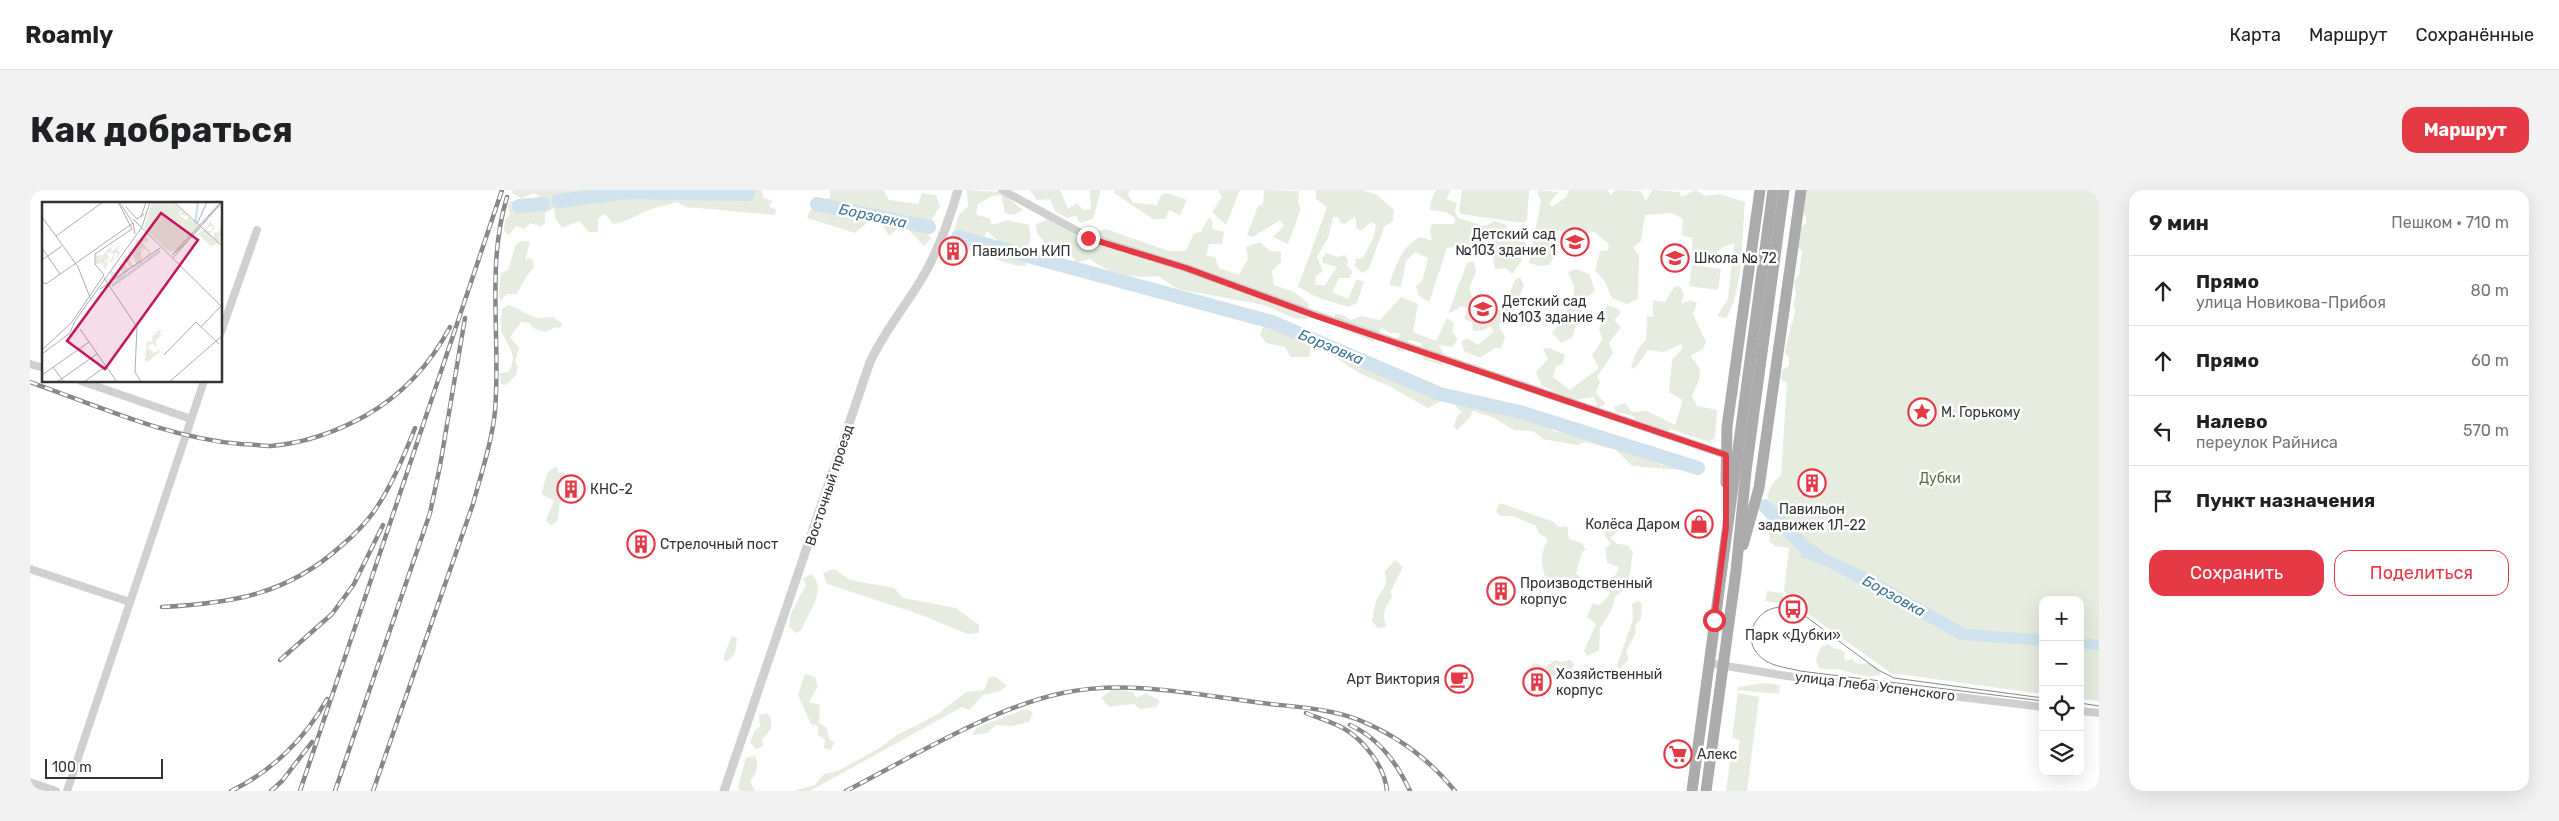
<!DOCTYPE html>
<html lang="ru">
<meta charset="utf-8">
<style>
:root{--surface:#fff;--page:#f2f2f2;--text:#202124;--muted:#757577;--line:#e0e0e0;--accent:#e63946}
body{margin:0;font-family:Rubik,sans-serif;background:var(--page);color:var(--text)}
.controls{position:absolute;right:15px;bottom:15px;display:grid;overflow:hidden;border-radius:10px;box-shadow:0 5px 20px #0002}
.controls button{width:45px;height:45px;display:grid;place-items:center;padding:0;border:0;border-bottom:1px solid var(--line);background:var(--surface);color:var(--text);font:25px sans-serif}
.scale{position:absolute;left:15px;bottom:12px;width:118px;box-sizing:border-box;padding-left:5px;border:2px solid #333;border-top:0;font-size:14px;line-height:18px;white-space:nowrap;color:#333;-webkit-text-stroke:4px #fff;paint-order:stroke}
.stop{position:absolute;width:15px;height:15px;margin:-11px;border:4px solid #e63946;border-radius:50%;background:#fff}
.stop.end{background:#e63946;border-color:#fff;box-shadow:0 1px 5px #0008}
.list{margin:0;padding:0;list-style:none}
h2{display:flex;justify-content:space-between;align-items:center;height:65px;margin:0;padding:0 20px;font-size:21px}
h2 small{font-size:16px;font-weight:400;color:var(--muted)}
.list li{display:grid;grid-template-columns:32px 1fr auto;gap:15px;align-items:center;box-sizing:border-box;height:70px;padding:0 20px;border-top:1px solid var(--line)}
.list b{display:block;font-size:19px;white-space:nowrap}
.list p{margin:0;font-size:16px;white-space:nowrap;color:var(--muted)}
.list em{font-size:16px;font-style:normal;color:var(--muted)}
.actions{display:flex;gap:10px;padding:15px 20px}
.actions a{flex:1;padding:11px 0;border:1px solid var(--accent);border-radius:15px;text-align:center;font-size:18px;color:var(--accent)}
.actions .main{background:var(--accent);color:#fff}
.icon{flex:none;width:28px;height:28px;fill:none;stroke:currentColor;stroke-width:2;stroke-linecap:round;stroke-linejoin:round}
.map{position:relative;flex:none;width:2069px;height:601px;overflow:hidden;border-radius:15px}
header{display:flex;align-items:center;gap:30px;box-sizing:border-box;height:70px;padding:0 25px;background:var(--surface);border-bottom:1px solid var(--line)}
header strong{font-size:24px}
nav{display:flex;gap:28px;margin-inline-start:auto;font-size:18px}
.intro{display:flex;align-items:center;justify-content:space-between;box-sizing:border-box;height:120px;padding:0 30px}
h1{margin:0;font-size:35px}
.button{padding:12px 22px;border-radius:15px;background:var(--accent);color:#fff;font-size:18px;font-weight:700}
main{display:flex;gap:30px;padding:0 30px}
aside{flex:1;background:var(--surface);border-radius:15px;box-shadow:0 5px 20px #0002}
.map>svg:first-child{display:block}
</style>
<header>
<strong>Roamly</strong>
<nav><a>Карта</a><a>Маршрут</a><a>Сохранённые</a></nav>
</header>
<div class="intro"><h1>Как добраться</h1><a class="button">Маршрут</a></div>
<main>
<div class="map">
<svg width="2069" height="601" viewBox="0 0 2069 601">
<rect width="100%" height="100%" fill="#fff"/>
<!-- green -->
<g fill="#e6ecdf">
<path d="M483 0H731L734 8 743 11 739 16 746 20 745 25 656 17 647 12C640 15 635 15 628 17 612 21 599 32 583 34L575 24 568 28V42H559L549 31 532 38 525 28 524 18 515 23V32L511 37 501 33 494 39 486 36 479 45 474 40 475 30 480 25 478 16 481 11 494 14 499 21 505 17 509 18 511 7 504 3 491 8 482 3Z"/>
<path d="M800 0H853L859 10 888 14 892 3 906 5 910 16 902 29 905 33 898 44 901 49 894 56 873 34 859 46 852 34 840 30 825 43 777 28C781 16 787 11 800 8Z"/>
<path d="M937 0 971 2 993 20 984 25 975 23 971 5 962 6 948 14 946 24 960 29 961 35 978 30 999 35 1001 49 995 61 970 53 957 41 950 58 995 72 997 76 984 75 919 54 929 25 938 16Z"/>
<path d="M1000 0H1030L1038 19 1047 13 1053 20 1061 19 1060 0H1071L1063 29 1050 33 1046 26 1037 28 1025 21 1020 9 1007 10Z"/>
<path d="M1085 0H1100L1098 4 1103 13 1127 15 1131 5 1137 3 1157 10 1150 25 1139 20 1135 29H1123L1084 3Z"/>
<path d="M1188 0H1210L1196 35 1182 22 1192 7Z"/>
<path d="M1234 0 1269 1 1268 13 1271 19 1258 54 1243 47 1254 36 1250 30 1223 47 1217 45 1228 16 1233 14Z"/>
<path d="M1286 0H1332L1347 5 1364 20 1363 31 1354 37 1339 79 1332 83 1325 76 1326 69 1333 68 1344 46 1346 35 1341 32 1332 40 1327 39 1325 26 1315 34 1311 33 1308 27H1303L1299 46 1287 67 1293 81 1286 86 1285 95H1295L1307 77 1293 73 1292 68 1297 63 1308 67 1315 65 1318 70 1317 76 1323 82 1319 88H1309L1302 102 1318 109 1326 90 1334 91 1327 113 1318 117 1289 108 1268 97 1297 17 1286 9Z"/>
<path d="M1406 0H1421L1416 9 1427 13 1425 21 1428 28 1454 36 1465 31 1476 35 1479 40 1485 41 1497 55 1491 72 1482 84 1476 78 1465 79 1462 65 1440 55 1417 58 1399 112 1389 106 1386 96 1392 91 1398 68 1385 62 1376 71 1371 97 1359 95C1366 75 1371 57 1390 47L1402 51 1400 40 1402 34H1424L1425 29 1417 22 1400 20 1401 11Z"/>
<path d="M1432 0H1499L1497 30 1493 33 1431 24 1429 22Z"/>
<path d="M1507 0 1529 2 1519 13 1522 17 1536 7 1539 0H1577L1581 5 1585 0 1611 1 1616 11 1622 0 1650 2 1651 7 1666 0 1675 6 1690 4 1715 12C1712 43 1713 104 1696 128L1687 126 1698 109 1704 53 1693 57 1673 73 1663 70 1662 48 1652 45 1653 29 1642 23 1615 25 1611 51 1603 57 1609 66 1608 109 1597 114 1582 108 1574 90 1565 81 1570 61 1578 60 1579 54 1564 42 1551 45 1546 50 1534 46 1530 40 1527 42 1525 66 1519 75 1510 76 1499 73 1511 11Z"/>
<path d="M1775 0H2069V511L2050 509V410H2013V504L1861 483 1775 422 1778 411 1754 402 1759 358 1745 356 1740 352 1739 342 1731 339 1732 335 1737 334 1736 319 1743 315 1737 307C1739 298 1743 291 1751 286L1757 193 1751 189 1752 180 1759 176V167L1755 163C1756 154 1760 143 1761 133L1763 132 1765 119 1763 116 1766 104 1764 92 1769 85 1772 61 1768 57 1771 37 1776 33V28L1773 22Z"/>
<path d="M1179 27 1183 31 1182 39 1194 42 1192 54H1179L1176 66 1185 67 1189 78 1209 85 1218 69 1216 57 1230 52 1240 61 1251 62V72L1242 81 1244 95 1264 102 1278 113 1281 128 1266 129 1234 115 1148 99 1128 86C1104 89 1079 84 1060 69L1047 72 1040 64H1024L1007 43 1006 34 1018 30 1048 47 1076 39 1139 61H1156L1164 43 1171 42Z"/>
<path d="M492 51H500L495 71 499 68 503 71 504 77C495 86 493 95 486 104H477L471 110 469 106 471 83 478 80 486 54Z"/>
<path d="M1444 72 1446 82 1439 98 1449 127 1462 119 1473 120 1485 90 1490 87 1494 95 1485 120 1468 135 1475 147 1471 158H1465L1450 168 1434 161 1431 152 1437 148 1448 155 1464 141 1460 136 1454 140 1443 141 1442 132 1434 129 1437 118 1432 116 1418 124 1437 73Z"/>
<path d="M1662 75 1691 79 1688 100 1659 96Z"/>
<path d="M1546 79 1559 84 1565 101 1556 108 1542 148 1531 153 1522 143C1531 134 1532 123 1543 116L1544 96 1538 82Z"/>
<path d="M1650 96 1654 104 1651 114 1661 110 1667 113 1663 124 1676 152 1673 159 1660 166C1676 181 1670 188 1662 206L1667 216 1687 220 1685 248 1679 252 1641 239 1631 247 1612 239 1603 226 1586 222 1584 217 1595 213 1602 222 1617 221 1645 235 1653 210 1639 202 1642 170 1653 158 1651 154 1634 162 1618 160 1604 179 1601 177 1608 159 1616 150 1617 126 1623 127V110L1635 112 1644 97Z"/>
<path d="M1371 107 1388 114 1383 142 1406 151 1417 128 1424 133 1422 142 1428 149 1422 157 1409 155 1413 163 1412 175 1393 169 1391 153 1379 150 1373 162 1365 159 1370 143H1359L1352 137 1343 152 1305 136V124H1311L1321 130 1331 126 1350 130Z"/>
<path d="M479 115 506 128 523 127 533 134 530 138 526 137 515 142 503 138 500 133 491 132 480 147 489 158 485 172 488 177 486 185 476 195 471 194 470 183 478 182C489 166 479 158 472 143 469 136 472 126 472 119Z"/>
<path d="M1577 115 1589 119 1590 124 1584 130 1591 137 1579 153 1583 163 1567 187 1570 192 1566 203 1576 214 1568 218 1564 207 1544 210 1512 196 1506 182 1518 169 1513 159 1520 158 1535 165 1533 174 1526 176 1523 187 1540 200 1569 178 1562 165 1573 149 1569 140Z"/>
<path d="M1233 137 1267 146 1285 143 1299 154 1307 164H1322L1336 177 1344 179 1354 188 1370 190 1395 202 1405 203 1413 210 1398 218 1359 196 1329 183 1282 152 1279 167H1261L1255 157 1236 153 1230 145Z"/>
<path d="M1429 211 1500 229 1507 235H1518L1522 241 1594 252 1600 264 1626 271 1630 275 1654 270 1667 273 1662 281 1602 276 1586 260 1555 252 1547 255 1513 249 1503 241 1484 240 1464 228 1443 221 1439 229 1427 240 1423 237 1428 225 1432 223 1425 215Z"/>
<path d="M526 276 529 283 534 282 538 289 547 285 551 290 542 309 530 312 527 332 520 335 516 330 524 311 511 304 518 282Z"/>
<path d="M1470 313 1524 332 1528 337 1537 336 1539 349 1552 353 1556 360 1552 362 1546 384 1551 387 1552 393 1544 399 1536 393 1515 386C1510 370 1511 364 1518 349L1509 343 1506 336 1483 326H1470L1466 321Z"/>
<path d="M1581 329 1589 334V340L1580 348 1587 354 1597 355 1603 362 1599 388 1594 399 1585 407 1581 421 1570 438 1569 460 1558 466 1554 461 1566 434 1557 427 1562 414 1570 415 1580 404 1579 389 1586 385 1589 377 1577 373 1575 358 1581 354 1574 345Z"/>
<path d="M1365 370 1373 377 1361 401 1362 407C1355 417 1351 425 1357 437L1348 438 1342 431 1346 411 1356 394 1355 381Z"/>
<path d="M804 379 820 390 864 398 873 408 926 418 949 435V443L938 444 889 424 797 394 793 383Z"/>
<path d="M781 384C799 399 777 423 772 440L766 443 759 437 761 423 776 395 773 389Z"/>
<path d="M1737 401 1753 403 1754 414 1735 411Z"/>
<path d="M1608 411 1612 414 1611 429 1605 435 1606 443 1596 461 1599 469 1590 479 1587 475 1603 429 1602 414Z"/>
<path d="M702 446 707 448 705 463 698 471H694V465Z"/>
<path d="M1798 454 1805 459H1810L1815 463 1814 468 1817 471 1822 469 1827 474 1839 473 1849 478 1850 485C1838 488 1824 484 1813 480 1807 478 1798 481 1789 478L1786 469 1791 457Z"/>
<path d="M1525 470 1532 472 1540 470 1544 474 1540 487 1532 482 1524 486 1493 484 1504 473 1515 477Z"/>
<path d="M775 484 785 487 788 496 779 512 790 515 789 533 797 538 799 549 805 552 801 560 794 558 795 550 788 545V536L781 534 768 505Z"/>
<path d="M959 487H966L977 496 970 501 953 505 939 520 932 517 780 601H763L785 595 794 584 808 581 851 557 867 545 908 524 936 502 954 500Z"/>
<path d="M1735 493 1750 495 1749 504 1707 500 1708 497Z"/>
<path d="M1083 499 1103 502 1106 508 1116 503 1130 511 1126 517 1110 519 1104 514 1079 517 1071 508Z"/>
<path d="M1708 503 1729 507 1717 601H1696L1700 571 1707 572 1710 550 1702 548Z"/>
<path d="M996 519 1003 523 999 532 982 536 966 535 957 543 942 545 947 537Z"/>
<path d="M737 523 741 528V539L732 550 733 556 726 559 720 552 725 540 730 537 729 525Z"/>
<path d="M725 566C729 575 727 583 720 591L725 601H711L708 597 716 568Z"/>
</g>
<!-- water -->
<g fill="#cfe2ee">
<path d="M1774 354 1838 383 1936 439 2013 445V456L1930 450 1798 377 1771 367V357Z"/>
<path d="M2050 448 2069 450V460L2050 459Z"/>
</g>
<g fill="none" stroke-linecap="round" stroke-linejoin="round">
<!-- river -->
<g stroke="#cfe2ee" stroke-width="14">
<path d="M528 11 598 2 718 4"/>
<path d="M787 14 899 37"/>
<path d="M489 16 513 14"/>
<path d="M928 47 1242 132 1410 204 1490 222 1668 278"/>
<path d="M1735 316 1775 358 1787 365"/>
</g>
<!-- minor -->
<g stroke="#d0d0d0" stroke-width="8">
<path d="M972 0 1058 47 1156 78 1286 125 1696 265"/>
<path d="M191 142 227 40"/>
<path d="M0 174 14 178"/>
<path d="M51 191 161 229"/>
<path d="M0 379 100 412"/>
<path d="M1678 473 1757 486 2013 517"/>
<path d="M2050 521 2069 523"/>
<path d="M0 592 26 601"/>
<path d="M37 601 174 191"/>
</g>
<!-- tertiary -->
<path stroke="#d0d0d0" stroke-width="9" d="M694 601 840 172C854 142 874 118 891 90 908 62 919 31 928 0"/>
<!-- primary -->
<g stroke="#ababab" stroke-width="11">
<path d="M1696 293 1697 237 1730 0"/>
<path d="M1713 355 1729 298 1771 0"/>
<path d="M1662 601 1743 0"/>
<path d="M1676 601 1706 381 1716 281 1754 0"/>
</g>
<!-- tram -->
<g stroke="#888" stroke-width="1">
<path d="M2013 508 1864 488 1848 480 1771 423C1732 400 1702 451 1736 471 1746 477 1759 478 1770 481L2013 511"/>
<path d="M2050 513 2069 516"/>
</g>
<!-- rail casing -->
<g stroke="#888" stroke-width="4.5">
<g id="rail">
<path d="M0 192C68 216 138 248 211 254 221 254 232 256 241 256 274 253 306 242 335 226 372 205 400 175 420 137"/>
<path d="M132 417C202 413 257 405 311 356 323 346 336 333 345 320 362 295 374 266 385 238"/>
<path d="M250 470 302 424 324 394 353 335"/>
<path d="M1276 523C1288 528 1302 532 1313 538 1334 550 1355 577 1357 601"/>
<path d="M1320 535C1349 548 1367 573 1380 601"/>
<path d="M201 601C241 582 276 548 297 509"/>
<path d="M241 601 252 591 282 552"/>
<path d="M270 601 472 0"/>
<path d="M305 601 400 323 410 276 435 128"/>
<path d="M343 601 443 314C451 284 462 252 465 221 471 150 456 75 477 7"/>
<path d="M816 601C880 568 964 517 1033 503 1098 489 1167 505 1232 513 1264 517 1299 518 1329 530 1366 545 1400 570 1425 601"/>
</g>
</g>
<!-- rail -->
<use href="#rail" stroke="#fff" stroke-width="2.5" stroke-dasharray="8" stroke-linecap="butt"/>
</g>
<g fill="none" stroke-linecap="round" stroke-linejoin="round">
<!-- route -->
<path stroke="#e63946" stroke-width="6" d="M1058 48 1156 78 1286 126 1696 265V337L1684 430"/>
</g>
<!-- icons -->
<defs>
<g id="school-ring" transform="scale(1.4375)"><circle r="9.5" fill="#fff" stroke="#e63946" stroke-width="1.5"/><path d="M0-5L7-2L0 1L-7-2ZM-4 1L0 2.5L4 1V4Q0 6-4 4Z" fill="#e63946"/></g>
<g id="building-ring" transform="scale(1.4375)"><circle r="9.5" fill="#fff" stroke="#e63946" stroke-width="1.5"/><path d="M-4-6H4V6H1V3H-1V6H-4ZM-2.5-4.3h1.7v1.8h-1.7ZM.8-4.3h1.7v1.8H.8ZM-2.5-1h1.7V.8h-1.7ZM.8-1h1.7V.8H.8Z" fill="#e63946"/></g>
<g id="sight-ring" transform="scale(1.4375)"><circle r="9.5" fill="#fff" stroke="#e63946" stroke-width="1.5"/><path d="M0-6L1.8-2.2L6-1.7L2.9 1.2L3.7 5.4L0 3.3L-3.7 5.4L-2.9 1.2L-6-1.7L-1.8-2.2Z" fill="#e63946"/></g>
<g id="shop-ring" transform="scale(1.4375)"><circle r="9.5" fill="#fff" stroke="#e63946" stroke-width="1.5"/><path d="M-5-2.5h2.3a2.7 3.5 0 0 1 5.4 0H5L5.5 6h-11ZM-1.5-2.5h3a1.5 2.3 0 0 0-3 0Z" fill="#e63946"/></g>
<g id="bus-ring" transform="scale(1.4375)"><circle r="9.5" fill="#fff" stroke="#e63946" stroke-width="1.5"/><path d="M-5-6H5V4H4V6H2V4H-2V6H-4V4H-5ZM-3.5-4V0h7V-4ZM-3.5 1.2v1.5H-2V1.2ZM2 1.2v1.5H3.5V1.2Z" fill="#e63946"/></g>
<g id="cafe-ring" transform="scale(1.4375)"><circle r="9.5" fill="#fff" stroke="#e63946" stroke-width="1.5"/><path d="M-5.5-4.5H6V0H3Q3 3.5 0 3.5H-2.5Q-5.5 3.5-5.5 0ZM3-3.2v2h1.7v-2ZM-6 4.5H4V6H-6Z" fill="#e63946"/></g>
<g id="supermarket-ring" transform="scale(1.4375)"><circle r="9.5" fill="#fff" stroke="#e63946" stroke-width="1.5"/><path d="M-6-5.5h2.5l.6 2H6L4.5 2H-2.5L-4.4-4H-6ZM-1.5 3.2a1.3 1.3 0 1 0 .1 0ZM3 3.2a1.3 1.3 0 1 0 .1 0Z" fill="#e63946"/></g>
</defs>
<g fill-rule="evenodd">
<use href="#school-ring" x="1545" y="52"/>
<use href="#building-ring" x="923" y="61"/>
<use href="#school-ring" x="1645" y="68"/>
<use href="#school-ring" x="1453" y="119"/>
<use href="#sight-ring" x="1892" y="222"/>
<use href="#building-ring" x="1782" y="293"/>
<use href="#building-ring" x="541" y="299"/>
<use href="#shop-ring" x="1669" y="334"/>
<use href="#building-ring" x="611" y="354"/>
<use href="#building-ring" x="1471" y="401"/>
<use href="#bus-ring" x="1763" y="419"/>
<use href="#cafe-ring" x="1429" y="489"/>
<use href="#building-ring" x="1507" y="492"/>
<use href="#supermarket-ring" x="1648" y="564"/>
</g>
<g text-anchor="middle" stroke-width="5" stroke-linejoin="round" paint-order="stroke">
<!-- poi labels -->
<g font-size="14" fill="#333" stroke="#fff" text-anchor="start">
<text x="1526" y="49" text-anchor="end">Детский сад<tspan x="1526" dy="16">№103 здание 1</tspan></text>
<text x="942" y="66">Павильон КИП</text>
<text x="1664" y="73">Школа № 72</text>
<text x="1472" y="116">Детский сад<tspan x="1472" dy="16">№103 здание 4</tspan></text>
<text x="1911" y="227">М. Горькому</text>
<text x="560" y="304">КНС-2</text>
<text x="1782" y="324" text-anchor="middle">Павильон<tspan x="1782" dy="16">задвижек 1Л-22</tspan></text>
<text x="1650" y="339" text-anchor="end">Колёса Даром</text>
<text x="630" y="359">Стрелочный пост</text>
<text x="1490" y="398">Производственный<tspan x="1490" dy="16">корпус</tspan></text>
<text x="1763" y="450" text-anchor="middle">Парк «Дубки»</text>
<text x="1526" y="489">Хозяйственный<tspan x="1526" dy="16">корпус</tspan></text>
<text x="1410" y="494" text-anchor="end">Арт Виктория</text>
<text x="1667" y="569">Алекс</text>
</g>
<!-- park labels -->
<g font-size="14" fill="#56703f" stroke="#fff">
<text x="1910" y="293">Дубки</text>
</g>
<!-- street labels -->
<g font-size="14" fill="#333" stroke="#fff">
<text transform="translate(799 295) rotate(-72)" y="5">Восточный проезд</text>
<text transform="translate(1845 496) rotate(7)" y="5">улица Глеба Успенского</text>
</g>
<!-- water labels -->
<g font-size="15" font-style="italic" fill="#3f7597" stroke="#fff">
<text transform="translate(843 26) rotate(12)" y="5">Борзовка</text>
<text transform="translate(1301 157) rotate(23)" y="5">Борзовка</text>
<text transform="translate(1864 406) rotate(29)" y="5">Борзовка</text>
</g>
</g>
<!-- overview -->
<g transform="translate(12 12)">
<rect width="180" height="180" fill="#fff"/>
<path d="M110 0H131L147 15 139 12V9L137 11 139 14 144 18 147 15 158 25 135 50 137 47 129 50 124 47 102 26ZM168 20 173 25 168 32 172 36V30L176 31 180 21V35L175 36 180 37V40L169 44 156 32 160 28 169 29 171 24 164 26ZM98 33 101 36 103 34 110 40 106 37V41L100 40 110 52 104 54 107 50 101 46 103 52 99 44 100 60 93 65H90L70 85 69 79 67 80 64 77H70L68 73 74 75 67 72 74 63 70 70H74L75 75 69 79 72 80 81 71 76 62 83 61 84 65 89 66 83 58 80 60 83 53 92 64 94 62 91 53 85 50 92 48 94 37 99 39ZM78 44 75 49 79 50 73 58 76 52 73 51 71 58 67 62 72 51 64 50 67 55 65 59 61 57 66 62 62 68 61 61 54 62 53 54 61 53 56 57 57 58 66 47 70 46 69 50ZM117 128 120 129 116 132H120L113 139 115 146 110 141 105 146 113 151 117 147 118 150 105 160 103 158 105 140 111 139 110 135Z" fill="#e6ecdf"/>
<path fill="none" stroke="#cfe2ee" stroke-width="2.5" d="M153 22 156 0M70 84 118 49"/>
<path fill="none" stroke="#adadad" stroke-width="1" d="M77 0 91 21 93 32M132 0 180 44M179 0 130 53 145 40 180 0M84 5 95 17 102 12M0 15 14 34M99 15 104 0M91 17 180 105M155 22 165 0M0 46 18 72M131 56 180 0M0 58 20 44M62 76 95 125 93 170 99 180M0 80 4 82 91 21M58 87 118 46M49 98 36 65 14 34 61 0M159 125 179 104M38 127 75 180M0 148 30 120 62 73 53 62V52L90 27 76 0M0 152 28 131 33 119 100 25 108 0M122 153 154 120 177 142M11 165 22 180M0 173 47 140M15 180 55 152M42 180 64 164M127 180 180 134"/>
<path fill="#c2185b" fill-opacity="0.15" stroke="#c2185b" stroke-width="2.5" d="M119 11 156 38 63 167 25 139Z"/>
<rect width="180" height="180" fill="none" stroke="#333" stroke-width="2.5"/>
</g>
</svg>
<div class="controls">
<button>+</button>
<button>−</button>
<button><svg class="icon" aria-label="locate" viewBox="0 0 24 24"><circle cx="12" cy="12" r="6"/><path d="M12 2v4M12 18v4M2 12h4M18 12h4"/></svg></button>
<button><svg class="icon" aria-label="layers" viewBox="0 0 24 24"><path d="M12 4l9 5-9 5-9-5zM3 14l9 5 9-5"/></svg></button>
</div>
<div class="scale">100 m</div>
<div class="stop" style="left:1684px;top:430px"></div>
<div class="stop end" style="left:1058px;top:48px"></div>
</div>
<aside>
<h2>9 мин<small>Пешком · 710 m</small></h2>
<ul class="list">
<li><svg class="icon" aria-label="ahead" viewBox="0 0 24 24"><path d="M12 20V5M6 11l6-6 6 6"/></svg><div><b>Прямо</b><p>улица Новикова-Прибоя</p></div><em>80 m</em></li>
<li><svg class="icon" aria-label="ahead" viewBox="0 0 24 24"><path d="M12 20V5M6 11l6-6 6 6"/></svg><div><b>Прямо</b></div><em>60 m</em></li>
<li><svg class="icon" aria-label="left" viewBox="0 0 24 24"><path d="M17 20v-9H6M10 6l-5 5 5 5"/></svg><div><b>Налево</b><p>переулок Райниса</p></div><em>570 m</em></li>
<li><svg class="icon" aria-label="arrive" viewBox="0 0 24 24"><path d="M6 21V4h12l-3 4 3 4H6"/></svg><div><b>Пункт назначения</b></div></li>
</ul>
<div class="actions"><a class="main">Сохранить</a><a>Поделиться</a></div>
</aside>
</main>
